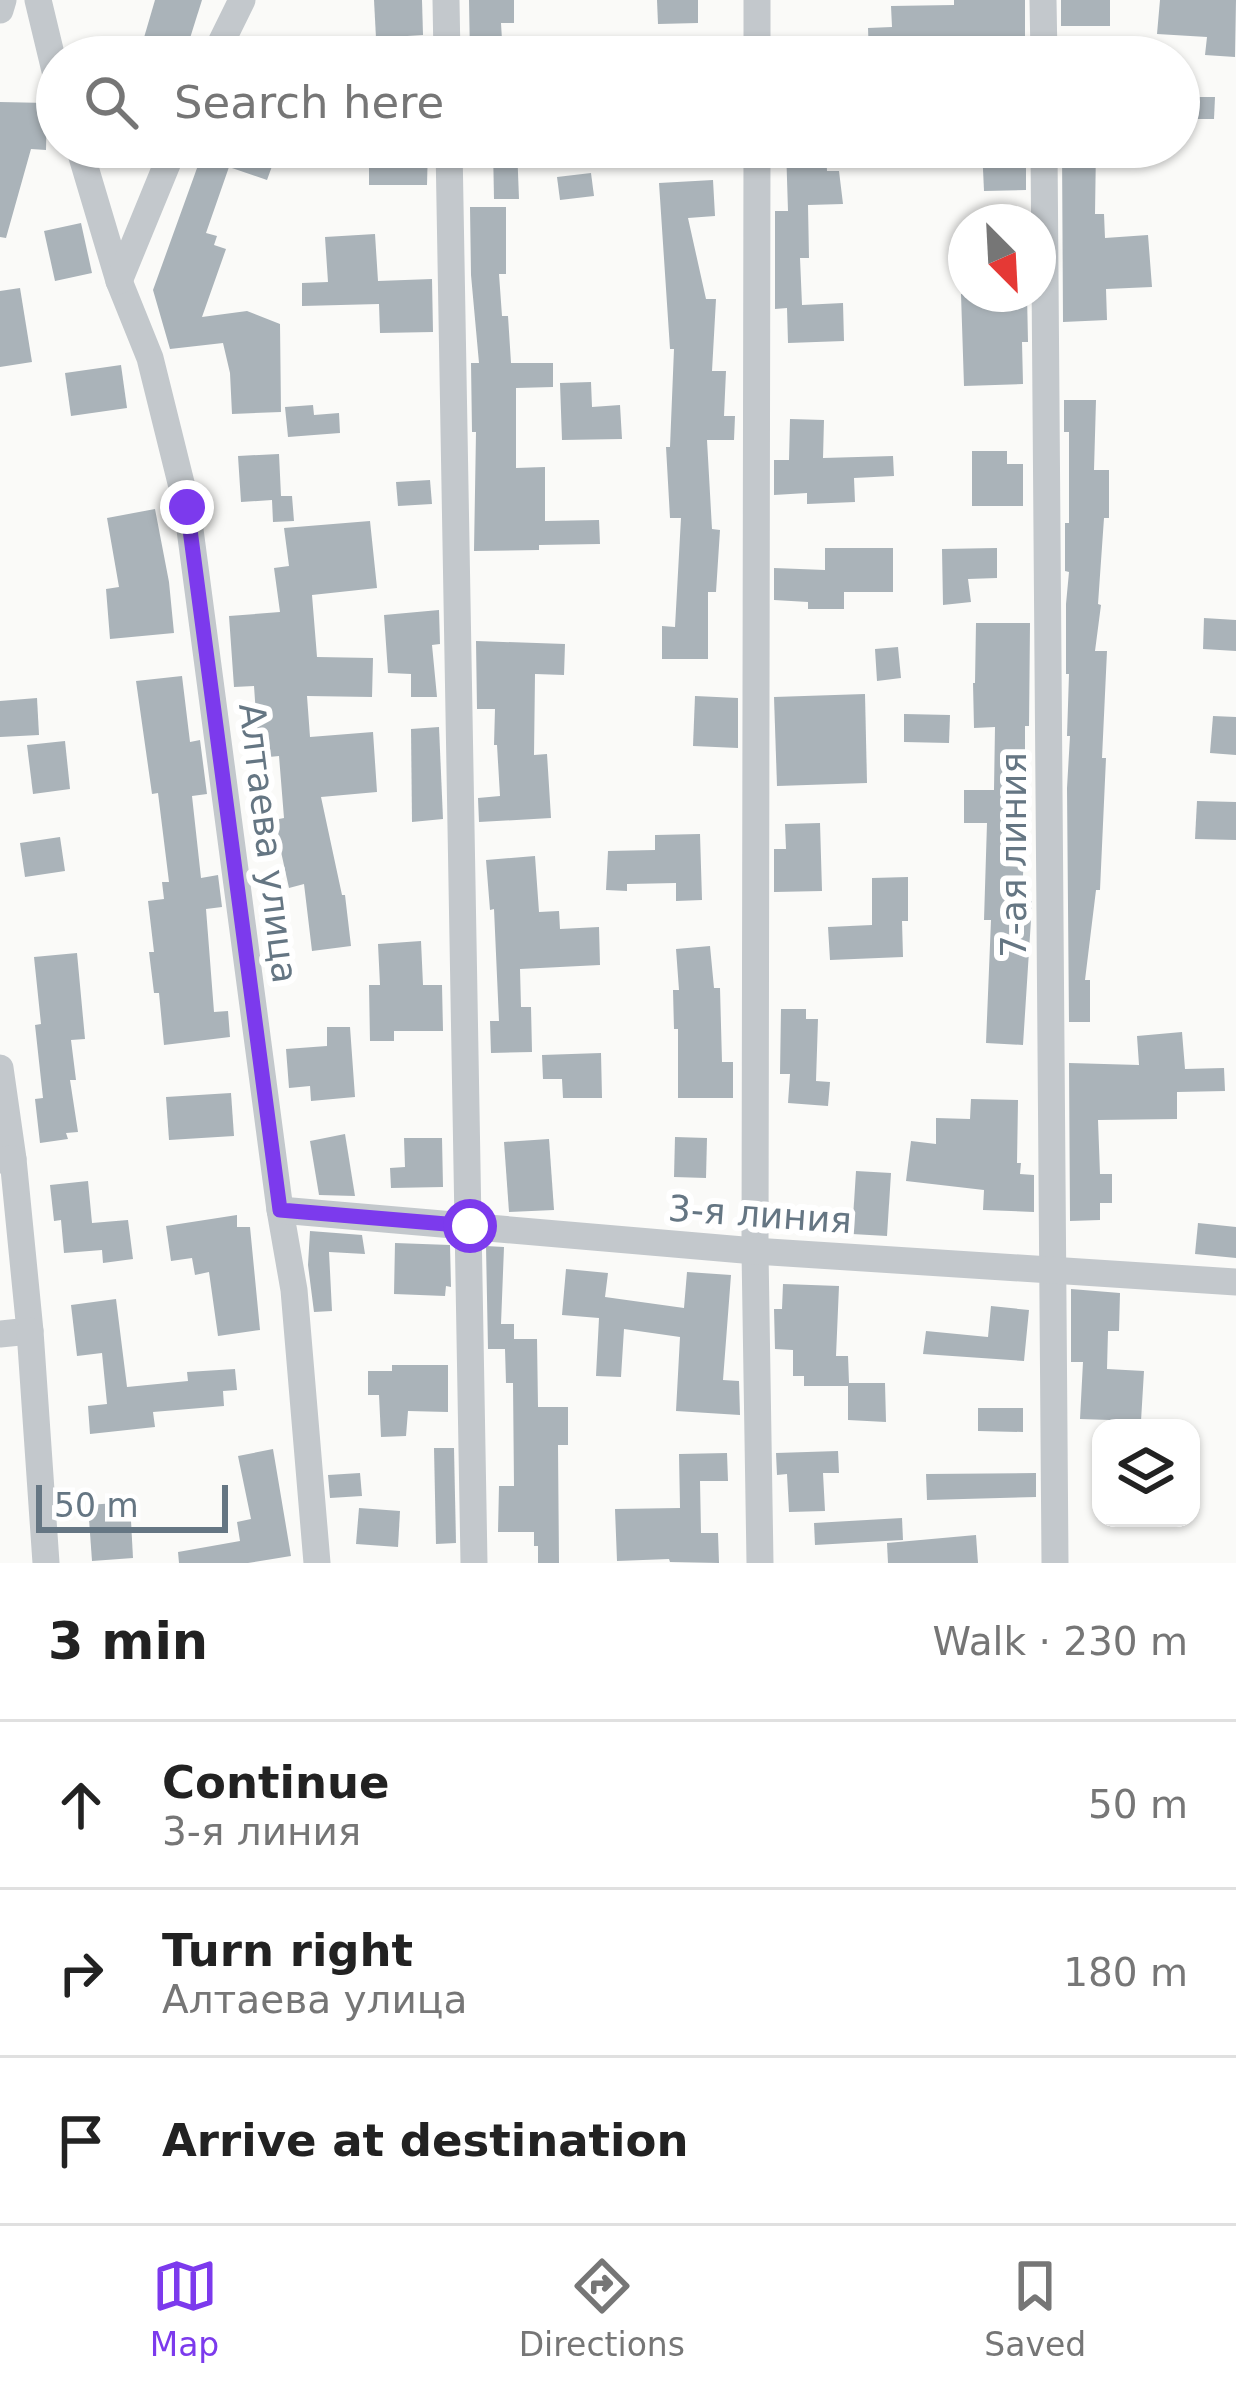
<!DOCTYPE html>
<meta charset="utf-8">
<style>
:root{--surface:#fff;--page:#f2f2f2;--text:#222;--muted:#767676;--line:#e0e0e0;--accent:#7c3aed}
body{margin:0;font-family:"DejaVu Sans",sans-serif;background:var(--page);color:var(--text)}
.controls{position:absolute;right:36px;bottom:36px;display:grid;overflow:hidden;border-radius:24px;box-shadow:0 3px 9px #0004}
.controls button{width:108px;height:108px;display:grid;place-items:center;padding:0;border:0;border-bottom:3px solid var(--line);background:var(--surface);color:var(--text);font:60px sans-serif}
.compass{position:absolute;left:948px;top:204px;width:108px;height:108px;border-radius:50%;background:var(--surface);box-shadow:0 3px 9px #0004;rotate:156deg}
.scale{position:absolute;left:36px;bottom:30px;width:192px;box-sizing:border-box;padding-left:12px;border:6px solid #657683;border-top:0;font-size:33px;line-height:42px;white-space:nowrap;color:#657683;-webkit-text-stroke:9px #fff;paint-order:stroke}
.stop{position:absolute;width:36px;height:36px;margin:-27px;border:9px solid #7c3aed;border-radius:50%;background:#fff}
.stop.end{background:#7c3aed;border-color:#fff;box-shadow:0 3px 12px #0008}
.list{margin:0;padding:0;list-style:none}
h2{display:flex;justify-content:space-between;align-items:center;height:156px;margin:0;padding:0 48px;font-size:51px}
h2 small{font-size:39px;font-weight:400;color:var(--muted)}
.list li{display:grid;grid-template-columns:78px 1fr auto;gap:36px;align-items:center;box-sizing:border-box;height:168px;padding:0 48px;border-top:3px solid var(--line)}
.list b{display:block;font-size:45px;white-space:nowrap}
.list p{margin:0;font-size:39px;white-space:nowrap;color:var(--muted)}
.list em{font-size:39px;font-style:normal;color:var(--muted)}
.icon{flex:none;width:66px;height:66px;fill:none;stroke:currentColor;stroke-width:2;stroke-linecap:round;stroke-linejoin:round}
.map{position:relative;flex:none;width:1236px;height:1563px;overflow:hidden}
.search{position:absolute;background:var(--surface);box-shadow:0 3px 9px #0004;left:36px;right:36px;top:36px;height:132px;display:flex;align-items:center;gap:30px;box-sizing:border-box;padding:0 42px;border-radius:66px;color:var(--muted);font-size:45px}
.sheet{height:660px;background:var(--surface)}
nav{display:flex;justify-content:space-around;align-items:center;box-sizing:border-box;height:168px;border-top:3px solid var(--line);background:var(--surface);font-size:33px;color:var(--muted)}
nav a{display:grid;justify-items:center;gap:6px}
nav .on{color:var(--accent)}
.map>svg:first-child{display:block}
</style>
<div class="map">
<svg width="1236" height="1563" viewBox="0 0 1236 1563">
<rect width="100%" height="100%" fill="#fafaf8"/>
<!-- building -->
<g fill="#aab3b9">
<path d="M155 0H202L185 54 143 41Z"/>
<path d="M374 0H422L423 35 376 38Z"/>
<path d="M469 0H514V23H501L503 57H470Z"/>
<path d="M657 0H698V23L658 24Z"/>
<path d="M954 0H1025V57H973L974 42 894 43V57H869L868 28 892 27 891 6 954 5Z"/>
<rect x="1061" y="0" width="49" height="26"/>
<path d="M1160 0H1236L1235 57 1205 55 1207 37 1157 34Z"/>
<path d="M1179 97H1215L1214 119H1179Z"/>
<path d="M0 102 47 103 46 150 31 149 6 238 0 237Z"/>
<path d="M192 147H279L267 180 229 167 206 233 217 236 214 245 226 249 202 317 247 311 280 324 281 412 232 414 230 373 223 343 170 349 153 290 201 157 191 154Z"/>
<path d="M369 147H428L427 185H369Z"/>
<path d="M493 147H517L519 199H494Z"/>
<path d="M786 147H826L827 171H839L843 204 808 205 809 258H800L802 305 843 303 844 341 788 343 787 308 775 309V211H788Z"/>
<path d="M982 147H1026V190L984 191Z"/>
<path d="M1062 147H1096L1095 214H1104L1105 238 1148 235 1152 287 1106 289 1107 320 1063 322Z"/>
<path d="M591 173 594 196 560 200 557 177Z"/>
<path d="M713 180 715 216 688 218 706 299H716L712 371H726L724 416H735L734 440H707L712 529 720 530 716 592H708V659H662V626L675 627 681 518H670L666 447H670L674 349H670L659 183Z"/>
<path d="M470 207H506V274H499L502 316H508L511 363H553V387L516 388V468L545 467V521L599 520 600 544 539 545V550L474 551 476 432H472L471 363H479L471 275Z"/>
<path d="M81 223 92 273 55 281 44 231Z"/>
<path d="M375 234 378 281 432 279 433 332 380 333 379 304 302 306V283L328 282 325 237Z"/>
<path d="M20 288 32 362 0 367V291Z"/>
<path d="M961 294H1027L1028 342H1022L1023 384 964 386Z"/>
<path d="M121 365 127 408 71 416 65 373Z"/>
<path d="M591 382 592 407 620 405 622 439 562 440 560 383Z"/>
<path d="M1064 400H1096L1094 470H1109V518H1104L1098 604 1101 605 1095 651H1107L1102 758H1106L1100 890H1096L1085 980H1090V1022H1069L1067 788 1070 736H1067L1069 674H1066V604L1069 572 1065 571V523H1069V432H1064Z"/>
<path d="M313 405 314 415 339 413 340 433 288 437 285 407Z"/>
<path d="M790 419 824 420 823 458 893 456 894 476 854 478 855 502 807 504V493L774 495V460H789Z"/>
<path d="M972 451H1007V464H1023V506H972Z"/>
<path d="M279 454 281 496H292L294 521 273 522 272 500 241 502 238 456Z"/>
<path d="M430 480 432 504 398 506 396 482Z"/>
<path d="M155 509 169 582 174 633 110 639 106 589 119 587 107 518Z"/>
<path d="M370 521 377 588 312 595 317 657 373 658 372 697 307 696 310 737 373 732 377 792 321 797 342 895H345L351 946 312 951 304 884 289 888 274 820 284 818 279 756 259 758 254 686 234 687 229 616 280 612 274 568 289 566 284 528Z"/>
<path d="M825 548H893V592H844V609H808V602L774 600V568L825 570Z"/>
<path d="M997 548V578L968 579 971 602 943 605 942 549Z"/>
<path d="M439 610 440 644 432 645 437 697H411V674L388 673 384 615Z"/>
<path d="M1204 618 1236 620V651L1203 649Z"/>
<path d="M976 623H1030L1029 726H1025V824L1022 901H1032V904L1023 1045 986 1043 991 920H984L987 823H964V790H994L995 727 974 728 973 683H975Z"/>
<path d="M476 641 565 644 564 675 535 674 534 755 547 754 551 818 479 822 478 798 500 796 497 745H494L495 709H477Z"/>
<path d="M898 647 901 678 877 681 875 649Z"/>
<path d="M182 676 190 742 200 740 207 794 192 796 201 878 218 875 222 907 206 909 214 1012 228 1011 230 1037 164 1045 159 993H154L149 952H154L148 901 164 899 162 882H169L158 793 152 794 136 681Z"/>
<path d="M865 694 867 783 777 786 774 697Z"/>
<path d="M695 696 738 698V748L693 746Z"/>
<path d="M37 698 39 735 0 737V701Z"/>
<path d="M904 714 950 715 949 743 904 742Z"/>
<path d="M1213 716 1236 717V755L1210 753Z"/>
<path d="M439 727 443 819 412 822 411 729Z"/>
<path d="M65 741 70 789 33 794 27 745Z"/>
<path d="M1197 801 1236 802V840L1195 839Z"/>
<path d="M820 823 822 891 774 892V849H786L785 824Z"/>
<path d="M700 834 702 900 676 901V883L627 884V891L606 890 608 851 655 850V835Z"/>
<path d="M60 837 65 871 25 877 20 843Z"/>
<path d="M535 856 539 912 559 911 560 929 599 927 600 965 520 969 521 1007H531L532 1052 491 1053 490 1021H499L494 909 490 910 486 860Z"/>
<path d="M908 877V921H902L903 957 830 960 828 927 872 925V878Z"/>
<path d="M421 941 423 985H442L443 1031H394V1041H370L369 985H380L378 944Z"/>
<path d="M710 946 714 988H720L722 1062H733V1098H678V1029H674L673 990H679L676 949Z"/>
<path d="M77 953 85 1039 71 1040 76 1080H70L78 1132 66 1133 68 1139 40 1143 35 1099 43 1098 35 1025 41 1024 34 957Z"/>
<path d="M781 1009H806V1019H818L816 1081 830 1082 828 1106 788 1103 790 1074H780Z"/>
<path d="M327 1027H350L355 1097 311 1101 310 1086 289 1088 286 1049 327 1046Z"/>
<path d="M1182 1032 1185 1069 1224 1068 1225 1091 1177 1092V1119L1098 1120 1100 1174H1112V1203H1100V1220L1070 1221 1069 1063 1139 1065 1137 1036Z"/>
<path d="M601 1053 602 1098H563L562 1079H543L542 1055Z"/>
<path d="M231 1093 234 1136 169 1140 166 1097Z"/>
<path d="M971 1099 1018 1100 1017 1163H1021L1020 1174 1034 1175V1212L983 1210 984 1190 906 1181 911 1141 936 1144V1118L970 1119Z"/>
<path d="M345 1134 355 1196 319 1195 310 1141Z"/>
<path d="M675 1137 707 1138 706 1178 674 1177Z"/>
<path d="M404 1138H442L443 1187 391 1188 390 1168 405 1167Z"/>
<path d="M549 1139 554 1210 509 1212 504 1142Z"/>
<path d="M856 1171 891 1173 887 1236 852 1234Z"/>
<path d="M88 1181 92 1223 128 1220 133 1259 103 1263 102 1250 64 1253 61 1220 54 1221 50 1185Z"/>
<path d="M237 1215V1227H250L260 1330 218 1336 209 1272 195 1275 192 1258 171 1261 166 1226Z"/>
<path d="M1198 1223 1236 1227V1258L1195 1254Z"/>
<path d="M310 1231 362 1235 365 1254 329 1252 332 1311 314 1312 308 1265Z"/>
<path d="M395 1243 450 1245 451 1287 446 1286 445 1296 394 1294Z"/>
<path d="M486 1246 504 1247 501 1324H514V1339H537L538 1407H568V1445H558L559 1563H538V1546H534V1532H498L499 1486H514L513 1383H506L505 1349H488Z"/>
<path d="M566 1269 608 1273 605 1297 684 1308 687 1272 731 1275 723 1380 739 1381 740 1415 676 1411 680 1337 624 1329 621 1377 596 1376 599 1318 562 1315Z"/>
<path d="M783 1284 839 1286 836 1356H848L849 1383H885L886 1422 848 1420V1386H804V1376H793V1350L775 1349 774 1309H782Z"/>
<path d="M1071 1289 1120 1293 1119 1331H1108L1107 1369 1144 1371 1141 1421 1080 1419 1083 1362H1071Z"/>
<path d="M116 1299 127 1387 188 1381 187 1372 235 1369 237 1390 223 1391 224 1406 153 1412 155 1427 90 1434 88 1406 107 1404 102 1353 77 1356 71 1305Z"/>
<path d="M991 1306 1029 1310 1024 1361 923 1354 926 1331 988 1337Z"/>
<path d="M392 1365H448V1412L408 1411 406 1436 381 1437 379 1395H368V1371H392Z"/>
<path d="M978 1408H1023V1432L978 1431Z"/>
<path d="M434 1448H454L456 1543 436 1544Z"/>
<path d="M273 1449 291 1556 248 1563H179L178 1552 240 1541 237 1522 251 1519 238 1456Z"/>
<path d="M838 1451 839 1473H823L825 1511 789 1512 787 1474 777 1475 776 1453Z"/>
<path d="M727 1453 728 1481H700L701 1533H718L719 1563 670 1562 669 1559 617 1561 615 1509 680 1508 679 1454Z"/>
<path d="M360 1473 362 1496 330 1498 328 1475Z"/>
<path d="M1036 1473V1497L927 1500 926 1474Z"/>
<path d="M130 1502 133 1558 92 1561 88 1505Z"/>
<path d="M359 1508 400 1511 398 1547 356 1544Z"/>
<path d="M902 1518 903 1540 815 1545 814 1523Z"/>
<path d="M976 1535 978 1563H888L887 1543Z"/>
</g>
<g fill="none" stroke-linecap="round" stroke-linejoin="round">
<!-- minor -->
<g stroke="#c3c8cc" stroke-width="27">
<path d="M38 0 57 79"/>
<path d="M446 0 447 57"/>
<path d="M1043 0 1044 57"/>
<path d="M0 10 3 0"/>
<path d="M214 57 242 0"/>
<path d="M757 57V0"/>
<path d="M79 147 119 281 150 358 187 507 280 1210 294 1290 317 1563"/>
<path d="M449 147 474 1563"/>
<path d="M757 147 755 1251 760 1563"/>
<path d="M1044 147 1055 1563"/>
<path d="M119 281 174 147"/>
<path d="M0 1068 13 1159"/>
<path d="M0 1160 13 1159 30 1331 0 1334"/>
<path d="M280 1210 755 1251 1236 1282"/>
<path d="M30 1331 46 1563"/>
</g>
</g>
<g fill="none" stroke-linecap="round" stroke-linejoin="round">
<!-- route -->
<path stroke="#7c3aed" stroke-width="15" d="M187 507 280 1210 470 1226"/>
</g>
<g text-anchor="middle" stroke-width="12" stroke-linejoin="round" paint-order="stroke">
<!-- street labels -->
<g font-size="36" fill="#657683" stroke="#fff">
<text transform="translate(269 843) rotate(83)" y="13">Алтаева улица</text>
<text transform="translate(1013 855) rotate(-90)" y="13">7-ая линия</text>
<text transform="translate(760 1214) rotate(4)" y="13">3-я линия</text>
</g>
</g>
</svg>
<div class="controls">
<button><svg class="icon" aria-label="layers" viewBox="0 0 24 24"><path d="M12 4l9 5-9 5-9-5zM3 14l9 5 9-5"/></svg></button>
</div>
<svg class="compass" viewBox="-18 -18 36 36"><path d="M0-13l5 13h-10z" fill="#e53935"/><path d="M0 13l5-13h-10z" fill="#767676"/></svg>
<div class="scale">50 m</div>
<div class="stop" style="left:470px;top:1226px"></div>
<div class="stop end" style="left:187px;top:507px"></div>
<div class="search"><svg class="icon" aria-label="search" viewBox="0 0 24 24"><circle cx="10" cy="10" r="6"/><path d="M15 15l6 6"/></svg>Search here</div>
</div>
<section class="sheet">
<h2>3 min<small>Walk · 230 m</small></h2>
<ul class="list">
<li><svg class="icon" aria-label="ahead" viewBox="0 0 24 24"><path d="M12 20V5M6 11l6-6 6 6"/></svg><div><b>Continue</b><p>3-я линия</p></div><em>50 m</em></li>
<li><svg class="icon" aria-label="right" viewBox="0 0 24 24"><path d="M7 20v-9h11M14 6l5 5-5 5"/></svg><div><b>Turn right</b><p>Алтаева улица</p></div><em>180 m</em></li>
<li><svg class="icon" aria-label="arrive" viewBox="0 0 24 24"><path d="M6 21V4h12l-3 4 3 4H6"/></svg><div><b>Arrive at destination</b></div></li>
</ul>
</section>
<nav>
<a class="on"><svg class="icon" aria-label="map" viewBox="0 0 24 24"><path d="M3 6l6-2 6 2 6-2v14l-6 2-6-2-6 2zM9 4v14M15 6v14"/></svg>Map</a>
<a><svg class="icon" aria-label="directions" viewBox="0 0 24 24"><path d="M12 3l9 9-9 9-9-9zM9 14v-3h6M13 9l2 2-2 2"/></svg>Directions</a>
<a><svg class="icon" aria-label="saved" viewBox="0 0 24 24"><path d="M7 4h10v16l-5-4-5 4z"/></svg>Saved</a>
</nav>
